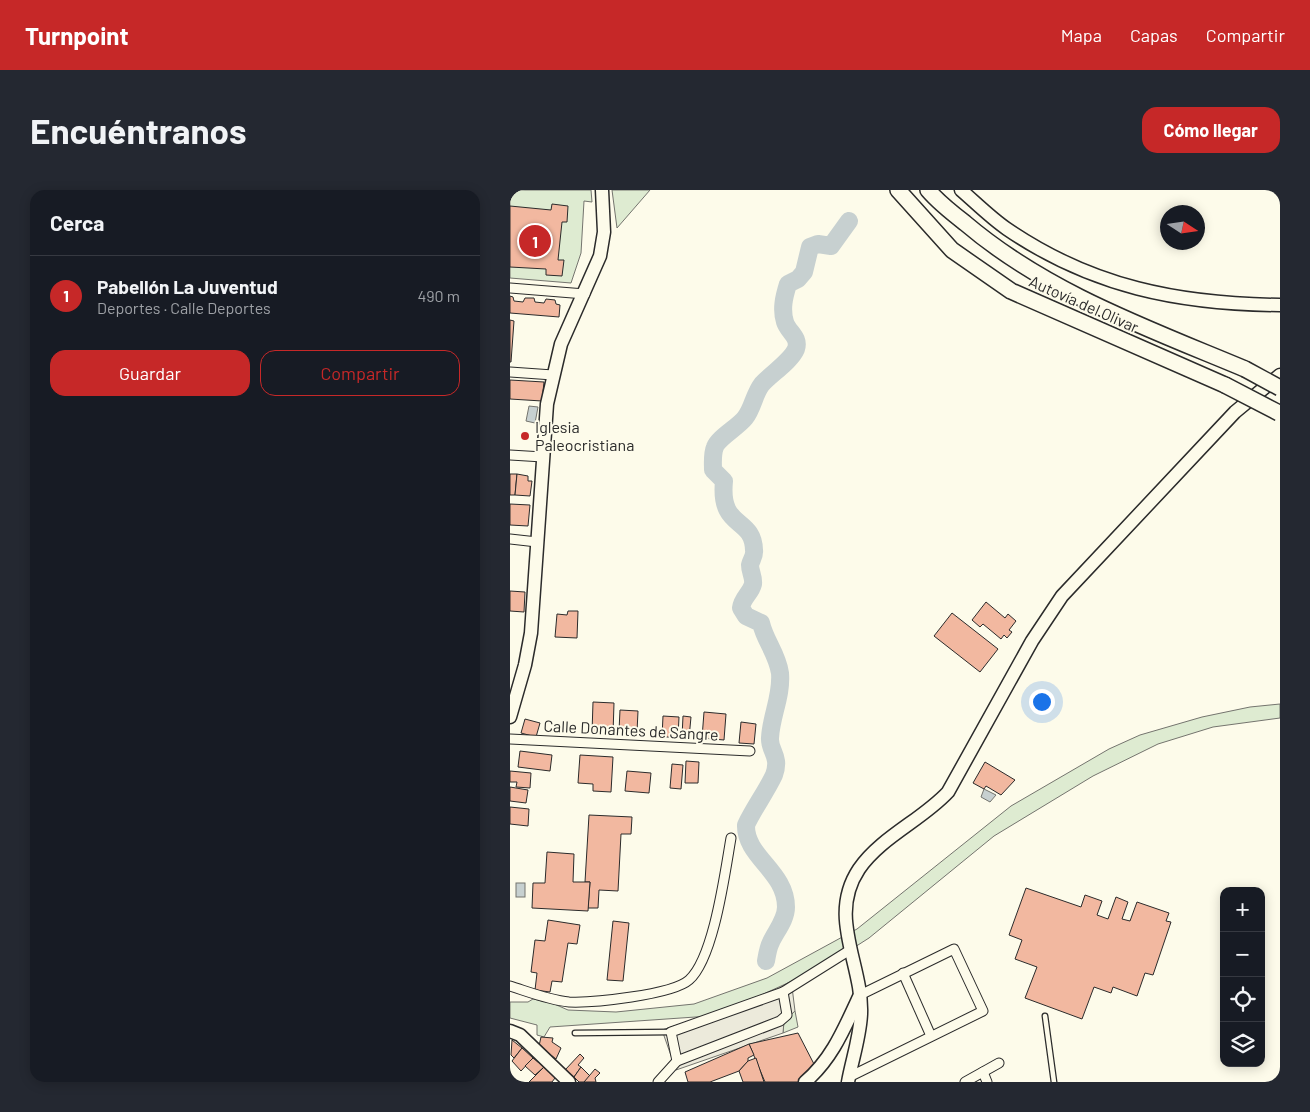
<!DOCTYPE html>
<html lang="es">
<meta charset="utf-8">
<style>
:root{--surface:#171b24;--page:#242831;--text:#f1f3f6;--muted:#9ea1a6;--line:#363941;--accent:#c62828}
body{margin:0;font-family:Barlow,sans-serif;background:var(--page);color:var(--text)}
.controls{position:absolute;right:15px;bottom:15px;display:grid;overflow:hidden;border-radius:10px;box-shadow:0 2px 12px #0003}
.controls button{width:45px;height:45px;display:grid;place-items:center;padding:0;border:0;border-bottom:1px solid var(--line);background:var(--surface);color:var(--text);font:25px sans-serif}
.compass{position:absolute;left:650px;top:15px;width:45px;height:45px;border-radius:50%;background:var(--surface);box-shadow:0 2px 12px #0003;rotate:102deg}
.you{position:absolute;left:531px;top:511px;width:18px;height:18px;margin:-12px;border:4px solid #fff;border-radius:50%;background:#1a73e8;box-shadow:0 0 0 8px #1a73e833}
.badge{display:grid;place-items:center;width:32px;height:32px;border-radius:50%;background:var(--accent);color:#fff;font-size:16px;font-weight:700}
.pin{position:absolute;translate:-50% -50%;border:2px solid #fff;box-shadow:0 1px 5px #0006}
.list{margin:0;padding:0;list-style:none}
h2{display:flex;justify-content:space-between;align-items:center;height:65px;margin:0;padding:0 20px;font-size:21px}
h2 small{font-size:16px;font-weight:400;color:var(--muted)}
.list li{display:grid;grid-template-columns:32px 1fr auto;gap:15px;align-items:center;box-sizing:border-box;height:80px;padding:0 20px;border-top:1px solid var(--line)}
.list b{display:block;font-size:19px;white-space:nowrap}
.list p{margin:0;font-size:16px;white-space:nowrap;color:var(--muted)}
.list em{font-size:16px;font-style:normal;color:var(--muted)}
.actions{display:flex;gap:10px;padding:15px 20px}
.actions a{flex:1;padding:11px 0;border:1px solid var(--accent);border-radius:15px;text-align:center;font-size:18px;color:var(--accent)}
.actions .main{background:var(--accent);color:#fff}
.icon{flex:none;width:28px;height:28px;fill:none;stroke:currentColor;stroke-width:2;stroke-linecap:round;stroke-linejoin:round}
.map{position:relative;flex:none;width:770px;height:892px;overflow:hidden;border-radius:15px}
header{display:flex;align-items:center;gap:30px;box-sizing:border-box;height:70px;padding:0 25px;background:var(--accent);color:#fff}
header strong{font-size:24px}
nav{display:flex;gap:28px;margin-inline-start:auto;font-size:18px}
.intro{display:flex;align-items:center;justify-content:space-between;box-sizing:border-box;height:120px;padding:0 30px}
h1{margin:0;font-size:35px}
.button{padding:12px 22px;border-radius:15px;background:var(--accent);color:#fff;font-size:18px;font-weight:700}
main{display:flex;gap:30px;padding:0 30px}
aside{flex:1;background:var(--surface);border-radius:15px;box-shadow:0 2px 12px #0003}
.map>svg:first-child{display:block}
</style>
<header>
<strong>Turnpoint</strong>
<nav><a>Mapa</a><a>Capas</a><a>Compartir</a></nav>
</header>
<div class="intro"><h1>Encuéntranos</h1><a class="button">Cómo llegar</a></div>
<main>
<aside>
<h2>Cerca<small></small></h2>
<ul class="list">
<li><span class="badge">1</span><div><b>Pabellón La Juventud</b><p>Deportes · Calle Deportes</p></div><em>490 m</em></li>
</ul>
<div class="actions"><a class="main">Guardar</a><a>Compartir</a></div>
</aside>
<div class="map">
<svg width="770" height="892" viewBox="0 0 770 892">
<rect width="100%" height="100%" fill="#fdfbea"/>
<!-- green -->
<g fill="#deebd1" stroke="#74746e">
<path d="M0 0H81L82 12 74 11 71 63 61 93 0 88Z"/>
<path d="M102 0H140L107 38Z"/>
<path d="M770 514V528L703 537 648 554 583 586 484 646 359 748 315 776 236 812 200 826 40 837 34 847 27 845V835L0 828V812H18L23 809 42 813 58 820 106 822 184 814 257 788 347 739 501 616 599 559 630 545 692 527 740 517Z"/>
<path d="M285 821 288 837 273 843 274 831Z"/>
</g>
<!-- parking -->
<path fill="#eceadb" stroke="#74746e" d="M282 797 285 821 274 831 273 843 166 880 152 840Z"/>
<!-- water -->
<g fill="#c7d0d0" stroke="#74746e">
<path d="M19 216 28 217 25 233 16 231Z"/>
<path d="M474 599 486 605 480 612 471 607Z"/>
<rect x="6" y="693" width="9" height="14"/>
</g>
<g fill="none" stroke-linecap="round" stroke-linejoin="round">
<!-- river -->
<path stroke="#c7d0d0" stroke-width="18" d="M256 771C257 765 258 758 261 752 266 741 276 730 276 717 276 681 235 667 236 635 244 618 256 602 264 585 271 566 259 561 260 548 261 526 272 506 270 483 267 463 255 451 251 433L236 426 231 418C232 408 241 403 243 394 244 387 240 382 240 375 241 370 245 366 244 360 243 326 209 340 214 291L203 280C203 273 202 264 205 257 208 248 228 237 235 228 243 218 244 204 252 194 261 184 281 171 286 159 290 147 278 142 275 132 271 119 274 107 278 94L288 89 294 82 300 57 308 54 321 56 339 31"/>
</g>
<!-- building -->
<g fill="#f2b8a0" stroke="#2b2b2b">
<path d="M42 14 58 16 57 32H52L48 70H54L52 86 36 85V79L0 77V16L41 20Z"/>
<path d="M0 106 3 107 4 111 13 112 15 108H24L25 112 34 113 36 109 45 110 46 114 50 115 49 127 0 123Z"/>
<path d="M0 130 4 131 1 172H0Z"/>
<path d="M0 190 34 192 32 211 0 209Z"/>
<path d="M0 284H7L5 305H0Z"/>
<path d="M7 284 18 286V291H22L20 306 5 305Z"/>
<path d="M0 314 20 315 18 336 0 335Z"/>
<path d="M0 401 15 402 14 422 0 421Z"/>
<path d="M476 412 495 428 498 424 506 431 499 440 502 442 497 448 494 445 491 449 473 434 470 437 462 430Z"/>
<path d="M58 421H68L67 448 45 447 47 424 57 425Z"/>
<path d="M442 423 488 459 470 482 424 446Z"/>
<path d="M83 512 104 513 103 544 82 543Z"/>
<path d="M110 520 128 521 127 542 109 541Z"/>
<path d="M194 522 216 524 214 550 192 548Z"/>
<path d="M153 526 169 527 168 547H152Z"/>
<path d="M173 526 181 527 179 548 172 547Z"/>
<path d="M15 529 30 533 26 547 11 543Z"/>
<path d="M231 532 246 534 244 554 229 553Z"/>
<path d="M10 561 42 565 40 581 8 577Z"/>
<path d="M70 565 103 567 101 602 83 601V594L68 593Z"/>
<path d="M176 571 189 572 188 593H175Z"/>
<path d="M475 572 505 590 491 605 476 596 474 599 463 593Z"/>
<path d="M162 574 173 575 171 599 160 598Z"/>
<path d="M0 581 21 583 20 598 6 597 7 592H0Z"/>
<path d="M117 581 141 583 139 603 115 601Z"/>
<path d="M0 597 18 600 16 613 0 611Z"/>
<path d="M0 617 19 619 18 636 0 634Z"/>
<path d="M79 625 122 627 121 644H111L108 701 89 700 88 718H78L80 692H75Z"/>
<path d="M37 662 64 664 63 692H80L78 721 22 718 23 693H35Z"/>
<path d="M516 698 571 717 575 705 592 711 587 725 598 729 606 707 618 712 612 729 620 731 627 712 659 723 656 731 661 732 643 785 635 783 627 806 603 797 601 803 584 797 572 829 515 808 527 777 505 769 512 750 499 745Z"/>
<path d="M38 730 70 735 67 754 58 753 52 792 42 791 40 802 25 800 27 783 21 782 25 750 35 751Z"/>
<path d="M103 731 119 733 113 791 97 790Z"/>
<path d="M288 843 305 876 289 892H255L239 854Z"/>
<path d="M31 847 43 848 42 852 51 858 46 869 29 856Z"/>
<path d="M2 850 12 858 4 868 1 865Z"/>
<path d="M239 854 244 865 238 868V871L229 881 200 892H178L175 882Z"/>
<path d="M12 858 23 868 11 881 2 871Z"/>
<path d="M70 864 74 868 68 875 71 877 64 887 55 880Z"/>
<path d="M23 868 34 877 25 885 15 876Z"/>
<path d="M246 868 254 892H233L229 881 238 871Z"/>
<path d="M34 877 45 888 42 892H19Z"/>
<path d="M71 877 80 886 74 892H69L64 887Z"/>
<path d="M85 879 90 883 85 888 86 892H74Z"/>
</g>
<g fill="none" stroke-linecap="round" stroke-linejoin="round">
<!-- lane casing -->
<g stroke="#2b2b2b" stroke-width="7">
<g id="lane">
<path d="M535 826 544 892"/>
<path d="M65 843 161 842"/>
</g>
</g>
<!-- street casing -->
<g stroke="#2b2b2b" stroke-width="11">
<g id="street">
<path d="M0 98 75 104"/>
<path d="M0 182 43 185"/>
<path d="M0 265 33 267"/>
<path d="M0 349 27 352"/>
<path d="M0 549 240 561"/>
<path d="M393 783 421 846"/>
<path d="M0 796C19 802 39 810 59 812 82 813 162 805 179 790 204 768 215 682 221 648"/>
<path d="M167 871 161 842 273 802"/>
<path d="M473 882 477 892"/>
<path d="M339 887 473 821 444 759 350 805"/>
<path d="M148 892 167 871 270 831 277 825 273 802 340 760"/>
<path d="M455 892 489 873"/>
</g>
</g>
<!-- secondary casing -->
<g stroke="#2b2b2b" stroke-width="15">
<g id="secondary">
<path d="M451 0C466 13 481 28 497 39 582 97 669 114 770 115"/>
<path d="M0 527 15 475 21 443 37 214 51 154 90 66 94 42 92 0"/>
<path d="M0 841 10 845 59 892"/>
<path d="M295 892C322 869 334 839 349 807"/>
<path d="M338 892C342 870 350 847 351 824 353 774 317 727 349 679 371 647 412 630 438 602L522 451 552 406 725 222 770 185"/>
</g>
</g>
<!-- highway casing -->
<g stroke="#2b2b2b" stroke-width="18">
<g id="highway">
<path d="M388 0 442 60 501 101 715 195"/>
<path d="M418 0C429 13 442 23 455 33 536 102 637 138 735 179"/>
</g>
</g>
<!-- lane -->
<use href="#lane" stroke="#fdfbea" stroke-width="4.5"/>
<!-- street -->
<use href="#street" stroke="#fdfbea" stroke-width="9"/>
<!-- secondary -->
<use href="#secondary" stroke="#fdfbea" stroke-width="12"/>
<!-- highway -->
<use href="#highway" stroke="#fdfbea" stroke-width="15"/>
<!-- highway-bridge casing -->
<g stroke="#2b2b2b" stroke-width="18" stroke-linecap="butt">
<g id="highway-bridge">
<path d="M735 179 770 198"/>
<path d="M715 195 769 223"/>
</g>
</g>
<!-- highway-bridge -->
<use href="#highway-bridge" stroke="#fdfbea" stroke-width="15"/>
</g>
<!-- markers -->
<circle fill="#c62828" stroke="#fdfbea" stroke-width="2" cx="15" cy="246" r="5"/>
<g text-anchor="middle" stroke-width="4" stroke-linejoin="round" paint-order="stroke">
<!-- street labels -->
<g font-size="16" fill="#2b2b2b" stroke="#fdfbea">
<text transform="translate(574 114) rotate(24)" y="6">Autovía del Olivar</text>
<text transform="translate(121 540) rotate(3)" y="6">Calle Donantes de Sangre</text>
</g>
<!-- poi labels -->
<g font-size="16" fill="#2b2b2b" stroke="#fdfbea" text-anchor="start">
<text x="25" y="243">Iglesia<tspan x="25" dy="18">Paleocristiana</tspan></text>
</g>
</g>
</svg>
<div class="controls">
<button>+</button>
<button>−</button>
<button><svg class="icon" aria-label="locate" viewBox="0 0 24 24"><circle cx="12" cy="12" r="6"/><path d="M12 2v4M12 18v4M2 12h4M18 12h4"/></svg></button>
<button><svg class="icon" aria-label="layers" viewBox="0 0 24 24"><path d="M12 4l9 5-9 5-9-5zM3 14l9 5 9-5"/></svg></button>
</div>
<svg class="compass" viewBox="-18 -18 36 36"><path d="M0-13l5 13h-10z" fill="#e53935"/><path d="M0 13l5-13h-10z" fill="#9ea1a6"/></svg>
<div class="you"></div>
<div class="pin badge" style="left:25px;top:51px">1</div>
</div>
</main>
